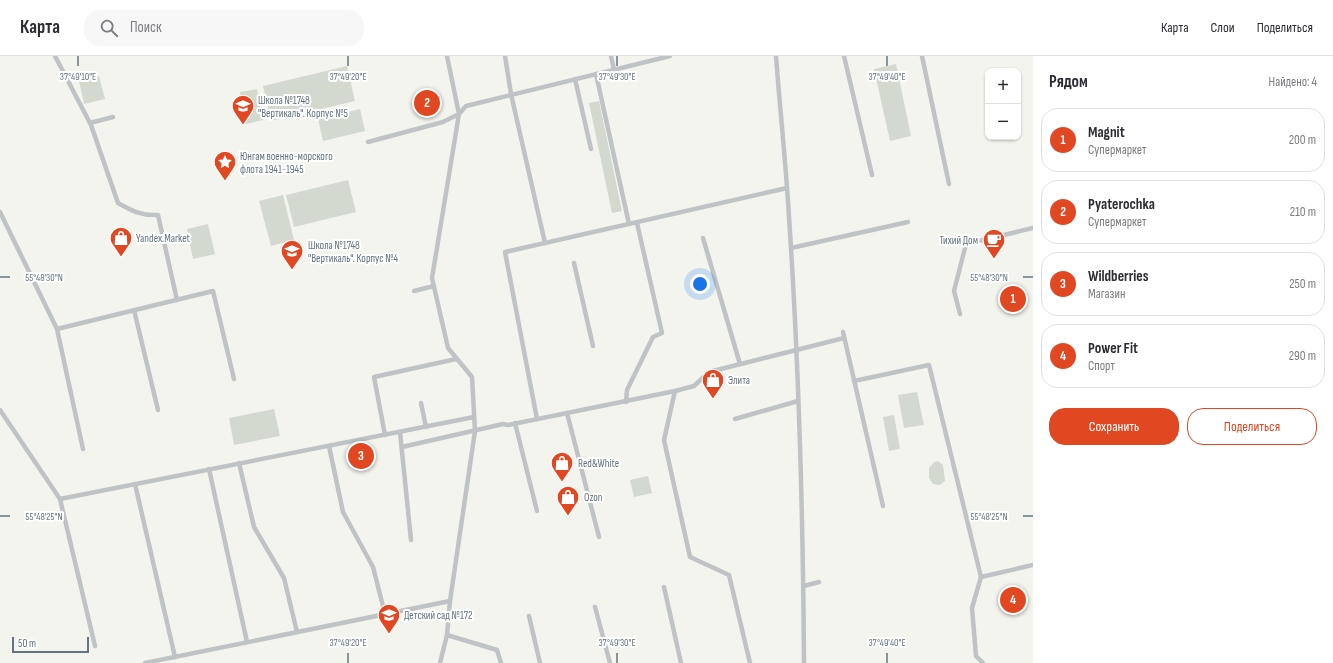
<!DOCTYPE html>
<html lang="ru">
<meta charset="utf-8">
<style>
:root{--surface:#fff;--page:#f7f7f7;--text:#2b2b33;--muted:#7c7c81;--line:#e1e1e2;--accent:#e14822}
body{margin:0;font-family:"Sofia Sans Condensed",sans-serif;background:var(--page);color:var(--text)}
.controls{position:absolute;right:12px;top:12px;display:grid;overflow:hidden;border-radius:8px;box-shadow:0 1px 3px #0004}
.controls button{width:36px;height:36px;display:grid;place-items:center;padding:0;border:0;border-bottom:1px solid var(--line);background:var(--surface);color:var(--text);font:20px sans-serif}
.scale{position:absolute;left:12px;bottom:10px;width:77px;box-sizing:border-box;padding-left:4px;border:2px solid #637480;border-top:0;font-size:11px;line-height:14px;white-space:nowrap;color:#637480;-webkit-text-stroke:3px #fff;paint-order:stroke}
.you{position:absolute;left:700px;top:228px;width:14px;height:14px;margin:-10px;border:3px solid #fff;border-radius:50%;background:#1a73e8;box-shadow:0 0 0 6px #1a73e833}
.badge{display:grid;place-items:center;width:26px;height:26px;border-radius:50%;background:var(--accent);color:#fff;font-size:13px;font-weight:700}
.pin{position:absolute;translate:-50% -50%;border:2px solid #fff;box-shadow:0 1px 4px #0006}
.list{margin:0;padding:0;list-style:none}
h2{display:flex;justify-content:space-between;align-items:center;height:52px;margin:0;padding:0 16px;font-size:17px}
h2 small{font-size:13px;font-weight:400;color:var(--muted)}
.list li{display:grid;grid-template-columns:26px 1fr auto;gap:12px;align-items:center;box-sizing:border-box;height:64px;margin:0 8px 8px;padding:0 8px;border:1px solid var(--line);border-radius:16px}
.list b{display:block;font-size:15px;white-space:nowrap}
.list p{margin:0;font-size:13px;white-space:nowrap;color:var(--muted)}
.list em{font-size:13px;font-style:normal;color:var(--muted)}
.actions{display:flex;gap:8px;padding:12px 16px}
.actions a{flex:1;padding:9px 0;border:1px solid var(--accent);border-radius:16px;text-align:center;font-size:14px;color:var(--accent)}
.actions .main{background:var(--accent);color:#fff}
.icon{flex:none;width:22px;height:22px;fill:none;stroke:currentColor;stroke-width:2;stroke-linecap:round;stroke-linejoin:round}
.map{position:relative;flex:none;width:1033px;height:607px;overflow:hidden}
header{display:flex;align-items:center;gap:24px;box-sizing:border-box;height:56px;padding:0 20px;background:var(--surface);border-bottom:1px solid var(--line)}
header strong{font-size:19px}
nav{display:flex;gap:22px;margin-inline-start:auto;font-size:14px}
.search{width:280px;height:36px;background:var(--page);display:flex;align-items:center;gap:10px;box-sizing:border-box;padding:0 14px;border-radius:16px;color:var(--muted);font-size:15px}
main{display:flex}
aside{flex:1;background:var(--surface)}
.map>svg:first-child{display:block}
</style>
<header>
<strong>Карта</strong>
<div class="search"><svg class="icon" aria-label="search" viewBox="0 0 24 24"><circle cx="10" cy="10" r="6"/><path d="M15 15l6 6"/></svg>Поиск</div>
<nav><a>Карта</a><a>Слои</a><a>Поделиться</a></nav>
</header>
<main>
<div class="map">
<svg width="1033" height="607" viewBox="0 0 1033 607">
<rect width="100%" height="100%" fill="#f4f4ef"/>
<!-- park -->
<g fill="#d3d9cf">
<path d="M896 8 911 80 890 85 874 13Z"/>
<path d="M347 10 355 45 271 65 263 30Z"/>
<path d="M99 20 105 43 84 48 79 25Z"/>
<path d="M257 33 263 64 246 68 240 36Z"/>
<path d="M599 45 622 155 612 157 589 47Z"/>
<path d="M360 53 365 75 323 85 318 63Z"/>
<path d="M348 124 356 156 294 171 286 139Z"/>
<path d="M283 139 294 184 271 190 259 145Z"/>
<path d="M208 168 215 198 193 203 187 173Z"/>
<path d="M917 336 924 369 904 372 898 339Z"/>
<path d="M274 353 280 380 234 389 229 362Z"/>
<path d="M894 359 900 393 889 395 883 361Z"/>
<path d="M938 405 943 409 945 425 940 429 933 428 929 422V412L934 406Z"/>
<path d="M648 420 652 437 634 441 630 424Z"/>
</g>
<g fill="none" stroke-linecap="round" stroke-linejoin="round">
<!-- service -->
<g stroke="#bfc3c6" stroke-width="4.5">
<path d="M55 0 91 69 118 147C132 155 142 160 158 159L177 244"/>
<path d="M505 0 511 38 545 187"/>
<path d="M611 0 614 14"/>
<path d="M776 0C780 54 786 108 789 161 799 310 803 458 804 607"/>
<path d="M844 0 872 119"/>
<path d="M922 0 949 128"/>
<path d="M596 18 629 168"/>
<path d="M575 23 591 93"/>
<path d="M90 67 113 61"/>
<path d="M368 86 443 66 459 58 447 0"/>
<path d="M0 156 57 273 83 393"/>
<path d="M703 182 740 308"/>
<path d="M791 192 908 166"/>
<path d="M574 207 593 290"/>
<path d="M414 235 434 230"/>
<path d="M134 254 158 354"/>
<path d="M960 258 954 235 966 188 1033 172"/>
<path d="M57 273 213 235 234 323"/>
<path d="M843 276 883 450"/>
<path d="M854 325 929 309 981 521 1033 509"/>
<path d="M675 335 664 384 690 501 729 519 750 607"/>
<path d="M626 346 627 334 653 281 662 277 637 167"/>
<path d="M421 347 426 371"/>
<path d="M0 354 60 443 474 361"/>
<path d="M567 357 599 481"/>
<path d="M537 363 505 196 787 132"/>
<path d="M735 363 798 345"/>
<path d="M515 367 537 455"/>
<path d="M400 376 411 484"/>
<path d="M385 379 374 321 456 303"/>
<path d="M329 390 343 456 373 511 385 558"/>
<path d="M402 391 503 368 508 369 675 335 694 330 709 316 844 282"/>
<path d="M239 407 254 471 284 522 297 576"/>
<path d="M209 413 247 586"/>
<path d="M135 428 175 601"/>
<path d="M60 443 95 590"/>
<path d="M981 521 972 552 976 600 983 607"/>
<path d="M804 530 819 526"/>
<path d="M664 531 681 607"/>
<path d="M595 551 610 607"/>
<path d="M529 560 540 607"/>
<path d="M447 579 497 594 501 607"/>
<path d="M145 607 450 545"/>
<path d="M440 607 447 579 450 545 475 375 472 321 448 292 432 222 459 58 466 50 670 0"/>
</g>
</g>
<!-- ticks -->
<path fill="none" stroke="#637480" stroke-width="1.5" d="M78 0V10M348 0V10M617 0V10M887 0V10M0 221H10M1023 221H1033M0 460H10M1023 460H1033M348 597V607M617 597V607M887 597V607"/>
<!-- icons -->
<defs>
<g id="school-pin" transform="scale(1.15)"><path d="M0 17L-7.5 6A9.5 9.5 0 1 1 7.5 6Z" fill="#e14822" stroke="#fff"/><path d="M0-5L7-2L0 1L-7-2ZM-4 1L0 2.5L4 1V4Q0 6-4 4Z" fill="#fff"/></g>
<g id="sight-pin" transform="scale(1.15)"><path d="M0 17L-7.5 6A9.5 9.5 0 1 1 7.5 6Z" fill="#e14822" stroke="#fff"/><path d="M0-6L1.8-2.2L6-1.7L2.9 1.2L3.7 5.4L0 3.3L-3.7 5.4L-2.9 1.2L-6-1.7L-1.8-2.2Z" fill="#fff"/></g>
<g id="shop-pin" transform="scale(1.15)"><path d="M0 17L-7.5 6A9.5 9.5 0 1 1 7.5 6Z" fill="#e14822" stroke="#fff"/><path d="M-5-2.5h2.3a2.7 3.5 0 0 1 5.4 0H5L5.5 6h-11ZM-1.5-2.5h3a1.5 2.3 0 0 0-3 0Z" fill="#fff"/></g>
<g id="cafe-pin" transform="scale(1.15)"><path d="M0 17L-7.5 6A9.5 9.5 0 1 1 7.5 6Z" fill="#e14822" stroke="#fff"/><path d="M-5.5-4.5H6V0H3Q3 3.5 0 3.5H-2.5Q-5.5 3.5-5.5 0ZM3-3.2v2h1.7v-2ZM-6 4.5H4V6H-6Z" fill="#fff"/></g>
</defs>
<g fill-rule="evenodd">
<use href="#school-pin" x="243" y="50"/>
<use href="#sight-pin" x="225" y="106"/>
<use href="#shop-pin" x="121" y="182"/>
<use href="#cafe-pin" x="994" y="184"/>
<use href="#school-pin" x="292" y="195"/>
<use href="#shop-pin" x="713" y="324"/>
<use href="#shop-pin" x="562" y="407"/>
<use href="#shop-pin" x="568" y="441"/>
<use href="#school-pin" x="389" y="559"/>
</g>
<g text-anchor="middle" stroke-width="4" stroke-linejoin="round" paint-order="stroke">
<!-- poi labels -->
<g font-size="11" fill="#637480" stroke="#fff" text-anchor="start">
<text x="258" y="48">Школа №1748<tspan x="258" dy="13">"Вертикаль". Корпус №5</tspan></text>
<text x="240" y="104">Юнгам военно-морского<tspan x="240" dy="13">флота 1941-1945</tspan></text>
<text x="136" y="186">Yandex.Market</text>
<text x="978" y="188" text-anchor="end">Тихий Дом</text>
<text x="308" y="193">Школа №1748<tspan x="308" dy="13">"Вертикаль". Корпус №4</tspan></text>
<text x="728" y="328">Элита</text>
<text x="578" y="411">Red&amp;White</text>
<text x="584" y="445">Ozon</text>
<text x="404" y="563">Детский сад №172</text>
</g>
</g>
<g font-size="10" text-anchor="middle" fill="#637480" stroke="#fff" stroke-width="4" stroke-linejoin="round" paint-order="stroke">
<text x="78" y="24">37°49'10"E</text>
<text x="348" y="24">37°49'20"E</text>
<text x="617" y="24">37°49'30"E</text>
<text x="887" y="24">37°49'40"E</text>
<text x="44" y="225">55°48'30"N</text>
<text x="989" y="225">55°48'30"N</text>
<text x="44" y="464">55°48'25"N</text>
<text x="989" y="464">55°48'25"N</text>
<text x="348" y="590">37°49'20"E</text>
<text x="617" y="590">37°49'30"E</text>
<text x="887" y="590">37°49'40"E</text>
</g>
</svg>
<div class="controls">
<button>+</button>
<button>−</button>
</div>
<div class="scale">50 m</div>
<div class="you"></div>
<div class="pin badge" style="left:1013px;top:243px">1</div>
<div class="pin badge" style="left:427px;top:47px">2</div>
<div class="pin badge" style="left:361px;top:400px">3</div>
<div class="pin badge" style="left:1013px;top:544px">4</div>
</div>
<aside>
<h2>Рядом<small>Найдено: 4</small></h2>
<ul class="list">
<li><span class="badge">1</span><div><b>Magnit</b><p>Супермаркет</p></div><em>200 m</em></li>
<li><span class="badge">2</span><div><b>Pyaterochka</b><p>Супермаркет</p></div><em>210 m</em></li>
<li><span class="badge">3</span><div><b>Wildberries</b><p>Магазин</p></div><em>250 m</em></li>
<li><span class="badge">4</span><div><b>Power Fit</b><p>Спорт</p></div><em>290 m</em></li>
</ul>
<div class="actions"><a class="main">Сохранить</a><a>Поделиться</a></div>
</aside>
</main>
